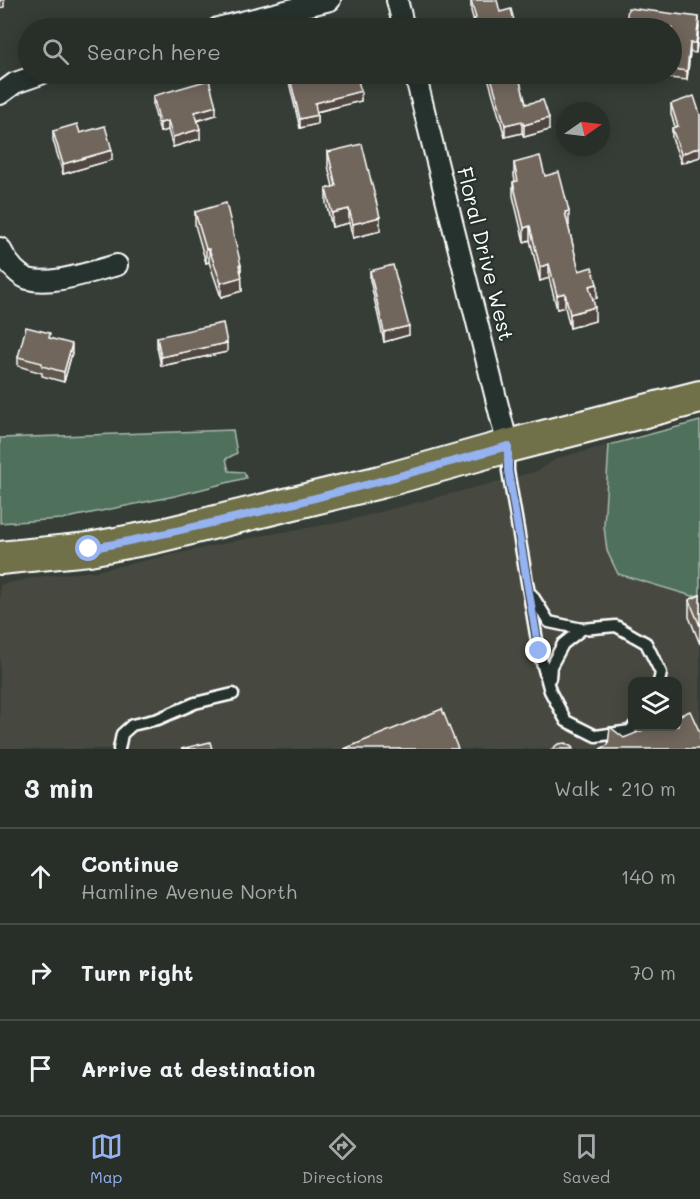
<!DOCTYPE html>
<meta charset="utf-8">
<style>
:root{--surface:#282e28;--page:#303630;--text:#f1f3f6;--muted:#a5a8a8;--line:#444a45;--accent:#95b2f1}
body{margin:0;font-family:Mali,sans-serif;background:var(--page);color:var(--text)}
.controls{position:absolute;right:18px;bottom:18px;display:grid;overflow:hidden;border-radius:12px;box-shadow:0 3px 15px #0003}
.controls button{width:54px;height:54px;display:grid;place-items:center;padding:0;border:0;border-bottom:2px solid var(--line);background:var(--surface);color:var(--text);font:30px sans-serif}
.compass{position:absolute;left:556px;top:102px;width:54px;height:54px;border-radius:50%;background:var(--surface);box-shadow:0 3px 15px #0003;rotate:76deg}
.stop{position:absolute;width:18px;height:18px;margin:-14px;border:4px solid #95b2f1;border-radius:50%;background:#fff}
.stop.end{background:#95b2f1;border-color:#fff;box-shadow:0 2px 6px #0008}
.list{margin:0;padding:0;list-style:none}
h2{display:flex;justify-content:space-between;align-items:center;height:78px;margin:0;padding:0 24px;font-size:26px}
h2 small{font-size:20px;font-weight:400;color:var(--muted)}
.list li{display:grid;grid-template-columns:39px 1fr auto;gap:18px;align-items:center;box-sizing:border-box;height:96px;padding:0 24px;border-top:2px solid var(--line)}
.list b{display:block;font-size:22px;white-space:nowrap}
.list p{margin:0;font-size:20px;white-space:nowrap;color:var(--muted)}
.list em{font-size:20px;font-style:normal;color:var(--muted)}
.icon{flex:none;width:33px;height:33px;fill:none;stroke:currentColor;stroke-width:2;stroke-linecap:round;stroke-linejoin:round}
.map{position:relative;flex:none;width:700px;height:749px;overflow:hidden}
.search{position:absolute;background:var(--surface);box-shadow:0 3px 15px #0003;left:18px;right:18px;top:18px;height:66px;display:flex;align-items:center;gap:15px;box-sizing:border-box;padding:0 21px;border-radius:33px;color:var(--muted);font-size:22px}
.sheet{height:366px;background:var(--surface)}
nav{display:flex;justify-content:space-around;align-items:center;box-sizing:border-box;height:84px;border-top:2px solid var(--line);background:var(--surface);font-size:16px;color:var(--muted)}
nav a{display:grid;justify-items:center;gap:3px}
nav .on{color:var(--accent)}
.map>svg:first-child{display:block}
</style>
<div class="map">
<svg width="700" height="749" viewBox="0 0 700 749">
<rect width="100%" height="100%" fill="#353d36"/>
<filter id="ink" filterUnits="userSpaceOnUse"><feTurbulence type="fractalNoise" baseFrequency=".0167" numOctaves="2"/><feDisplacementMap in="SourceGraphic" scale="12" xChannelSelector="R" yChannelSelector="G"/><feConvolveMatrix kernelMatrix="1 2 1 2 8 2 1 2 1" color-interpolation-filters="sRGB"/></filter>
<g filter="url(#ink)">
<!-- built -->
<path fill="#474941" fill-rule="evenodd" d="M609 445 604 526 618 574 692 596 700 595V749H0V585L36 577 96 571 255 537 342 522 538 471 558 458ZM632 682H678V726H632Z"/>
<!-- green -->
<g fill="#50715c" stroke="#a8b8ae" stroke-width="1.5">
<path d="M700 421V595L692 596 618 574 607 551 604 526 609 445Z"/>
<path d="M233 430 237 453 226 459 229 471 244 472 246 478 175 496 62 519 0 523V438Z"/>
</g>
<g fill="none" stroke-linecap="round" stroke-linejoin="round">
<!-- lane casing -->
<g stroke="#fff" stroke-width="15">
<g id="lane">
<path d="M508 449V471L539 652 550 691 566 721 596 736 630 731 634 726"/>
<path d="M532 595 549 622 582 629"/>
<path d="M550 678 551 666 563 644 582 629 616 626 646 643 661 673 659 682"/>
<path d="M119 749 122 734 132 725 158 719 195 703 233 694"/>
</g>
</g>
<!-- street casing -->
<g stroke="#fff" stroke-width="24">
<g id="street">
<path d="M397 0 404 28"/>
<path d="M218 28 330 0"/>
<path d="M415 74 508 446"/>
<path d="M0 94 15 83 41 74"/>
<path d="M0 248C6 260 15 274 28 279 52 286 93 271 117 265"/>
</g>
</g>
<!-- primary casing -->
<g stroke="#fff" stroke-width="36">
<path id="primary" d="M0 558 89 549 154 537 380 482 508 446 700 397"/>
</g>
<!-- lane -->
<use href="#lane" stroke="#26332d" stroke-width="10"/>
<!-- street -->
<use href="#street" stroke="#26332d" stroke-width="20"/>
<!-- primary -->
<use href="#primary" stroke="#70704a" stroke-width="32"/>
</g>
<!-- wall -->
<g fill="#61584e" stroke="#fff" stroke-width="1.5">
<path d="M471 0 500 12 516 28H474V22L471 11Z"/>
<path d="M626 23 699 27 696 53 690 52 687 80 660 77V74H672V28H626Z"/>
<path d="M287 74H356L361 101 317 112V124L300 128Z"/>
<path d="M487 74H518L526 104 549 130 524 137 522 133 505 137Z"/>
<path d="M153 96 216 115 198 121 200 139 173 147 168 130 160 132 153 106Z"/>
<path d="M671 104 700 114V157L681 163 672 138V128L675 127 671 114Z"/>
<path d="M53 131 80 133 112 160 63 174 53 140Z"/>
<path d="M328 152 380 231 353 238 349 223 332 227 326 203V189L333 187 328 166Z"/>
<path d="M514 163 545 176 569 225H568L579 271 597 298 593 299 595 321 570 328 565 307 557 309 549 278 540 281 530 240 524 242 513 196V182L515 181 514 176Z"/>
<path d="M195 212 241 272 242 291 221 297 209 262 206 263 195 225Z"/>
<path d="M370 271 409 335 384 342 370 280Z"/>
<path d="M157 337 227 352 161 366 157 347Z"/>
<path d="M50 338 72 353 64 382 42 376V373L18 366V357Z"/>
<path d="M700 595V644L689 617V600Z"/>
</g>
<!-- shaded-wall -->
<g fill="#4f4740" stroke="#fff" stroke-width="1.5">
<path d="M0 0H4V7L0 8Z"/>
<path d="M699 17V27L696 53V43Z"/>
<path d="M690 43V52L687 80V71Z"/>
<path d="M361 91V101L315 112V103Z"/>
<path d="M216 106V115L195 121V112Z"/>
<path d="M317 115V124L300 128V119Z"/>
<path d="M549 118V130L524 137V125Z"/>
<path d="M168 121V130L160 132V123Z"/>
<path d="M522 121V133L505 137V125Z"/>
<path d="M200 129V139L173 147V137Z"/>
<path d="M700 147V157L681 163V154Z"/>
<path d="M112 150V160L63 174V164Z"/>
<path d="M349 209V223L332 227V213Z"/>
<path d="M569 211V225L565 226V212Z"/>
<path d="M380 217V231L353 238V224Z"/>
<path d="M530 226V240L524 242V228Z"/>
<path d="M206 249H209V262L206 263Z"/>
<path d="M549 264V278L540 281V267Z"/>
<path d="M239 265H241L242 291 221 297V283Z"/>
<path d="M597 284V298L589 300V286Z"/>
<path d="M565 293V307L557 309V295Z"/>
<path d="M595 307V321L570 328V314Z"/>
<path d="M409 326V335L384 342V332Z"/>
<path d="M227 343V352L161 366V357Z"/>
<path d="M72 344V353L64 382V372Z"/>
</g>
<!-- building -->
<g fill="#71665b" stroke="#fff" stroke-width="1.5">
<path d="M471 0H497L500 12 511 9 516 28H477L474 19 476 18Z"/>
<path d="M628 8 699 17 696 43H690L687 71 672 69V28H659L626 23Z"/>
<path d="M289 74H356L361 91 315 103 317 115 300 119Z"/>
<path d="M490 74H518L526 104 543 100 549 118 524 125 522 121 505 125Z"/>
<path d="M209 80 216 106 195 112 200 129 173 137 168 121 160 123 153 96Z"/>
<path d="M694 96 700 114V147L681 154 672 128 678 126 671 104Z"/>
<path d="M77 124 80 133 105 126 112 150 63 164 53 131Z"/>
<path d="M362 144 380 217 353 224 349 209 332 213 326 189 336 186 328 152Z"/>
<path d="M540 156 545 176 559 172 569 211 565 212 579 271 592 267 597 284 589 286 595 307 570 314 565 293 557 295 549 264 540 267 530 226 524 228 513 182 518 181 514 163Z"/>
<path d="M226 203 241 265H239L242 277 221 283 209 249H206L195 212Z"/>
<path d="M393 265 409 326 384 332 370 271Z"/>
<path d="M223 323 227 343 161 357 157 337Z"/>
<path d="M26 327 50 333 49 338 72 344 64 372 42 366V363L18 357Z"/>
<path d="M700 595V626L689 600Z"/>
<path d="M442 709 458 749H344Z"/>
<path d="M690 711 700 733V749H600L608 745 610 727 624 738 653 726H678V716Z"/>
<path d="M210 742 212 749H181Z"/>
<path d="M565 743 572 747 573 749H552L558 744Z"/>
</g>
</g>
<g fill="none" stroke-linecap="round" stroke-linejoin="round" filter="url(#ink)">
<!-- route -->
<path stroke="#95b2f1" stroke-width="8" d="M89 549C230 522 369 485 508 446V471L539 651"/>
</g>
<g text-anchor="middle" stroke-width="4.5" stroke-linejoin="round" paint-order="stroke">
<!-- street labels -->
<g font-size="21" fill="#fff" stroke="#26332d">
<text transform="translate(485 254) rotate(76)" y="7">Floral Drive West</text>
</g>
</g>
</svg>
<div class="controls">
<button><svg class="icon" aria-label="layers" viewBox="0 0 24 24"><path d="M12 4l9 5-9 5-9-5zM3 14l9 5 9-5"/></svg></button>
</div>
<svg class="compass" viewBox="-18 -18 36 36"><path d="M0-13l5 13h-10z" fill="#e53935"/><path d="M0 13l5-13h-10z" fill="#a5a8a8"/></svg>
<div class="stop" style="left:89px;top:549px"></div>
<div class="stop end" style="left:539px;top:651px"></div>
<div class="search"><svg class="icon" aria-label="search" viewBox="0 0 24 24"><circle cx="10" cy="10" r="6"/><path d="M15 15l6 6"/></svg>Search here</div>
</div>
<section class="sheet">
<h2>3 min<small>Walk · 210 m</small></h2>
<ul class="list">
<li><svg class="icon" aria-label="ahead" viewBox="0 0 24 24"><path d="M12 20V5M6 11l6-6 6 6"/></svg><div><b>Continue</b><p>Hamline Avenue North</p></div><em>140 m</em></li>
<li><svg class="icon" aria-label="right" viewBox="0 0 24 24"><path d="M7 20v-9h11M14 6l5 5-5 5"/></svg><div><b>Turn right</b></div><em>70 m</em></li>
<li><svg class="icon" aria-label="arrive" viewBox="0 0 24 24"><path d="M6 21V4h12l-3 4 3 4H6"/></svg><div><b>Arrive at destination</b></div></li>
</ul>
</section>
<nav>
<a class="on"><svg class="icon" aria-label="map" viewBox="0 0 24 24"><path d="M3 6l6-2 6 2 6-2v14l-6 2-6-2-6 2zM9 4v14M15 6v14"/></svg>Map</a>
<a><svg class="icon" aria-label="directions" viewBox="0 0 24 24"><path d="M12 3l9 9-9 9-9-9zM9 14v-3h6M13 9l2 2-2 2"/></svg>Directions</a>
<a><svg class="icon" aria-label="saved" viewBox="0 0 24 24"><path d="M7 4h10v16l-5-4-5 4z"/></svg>Saved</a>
</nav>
